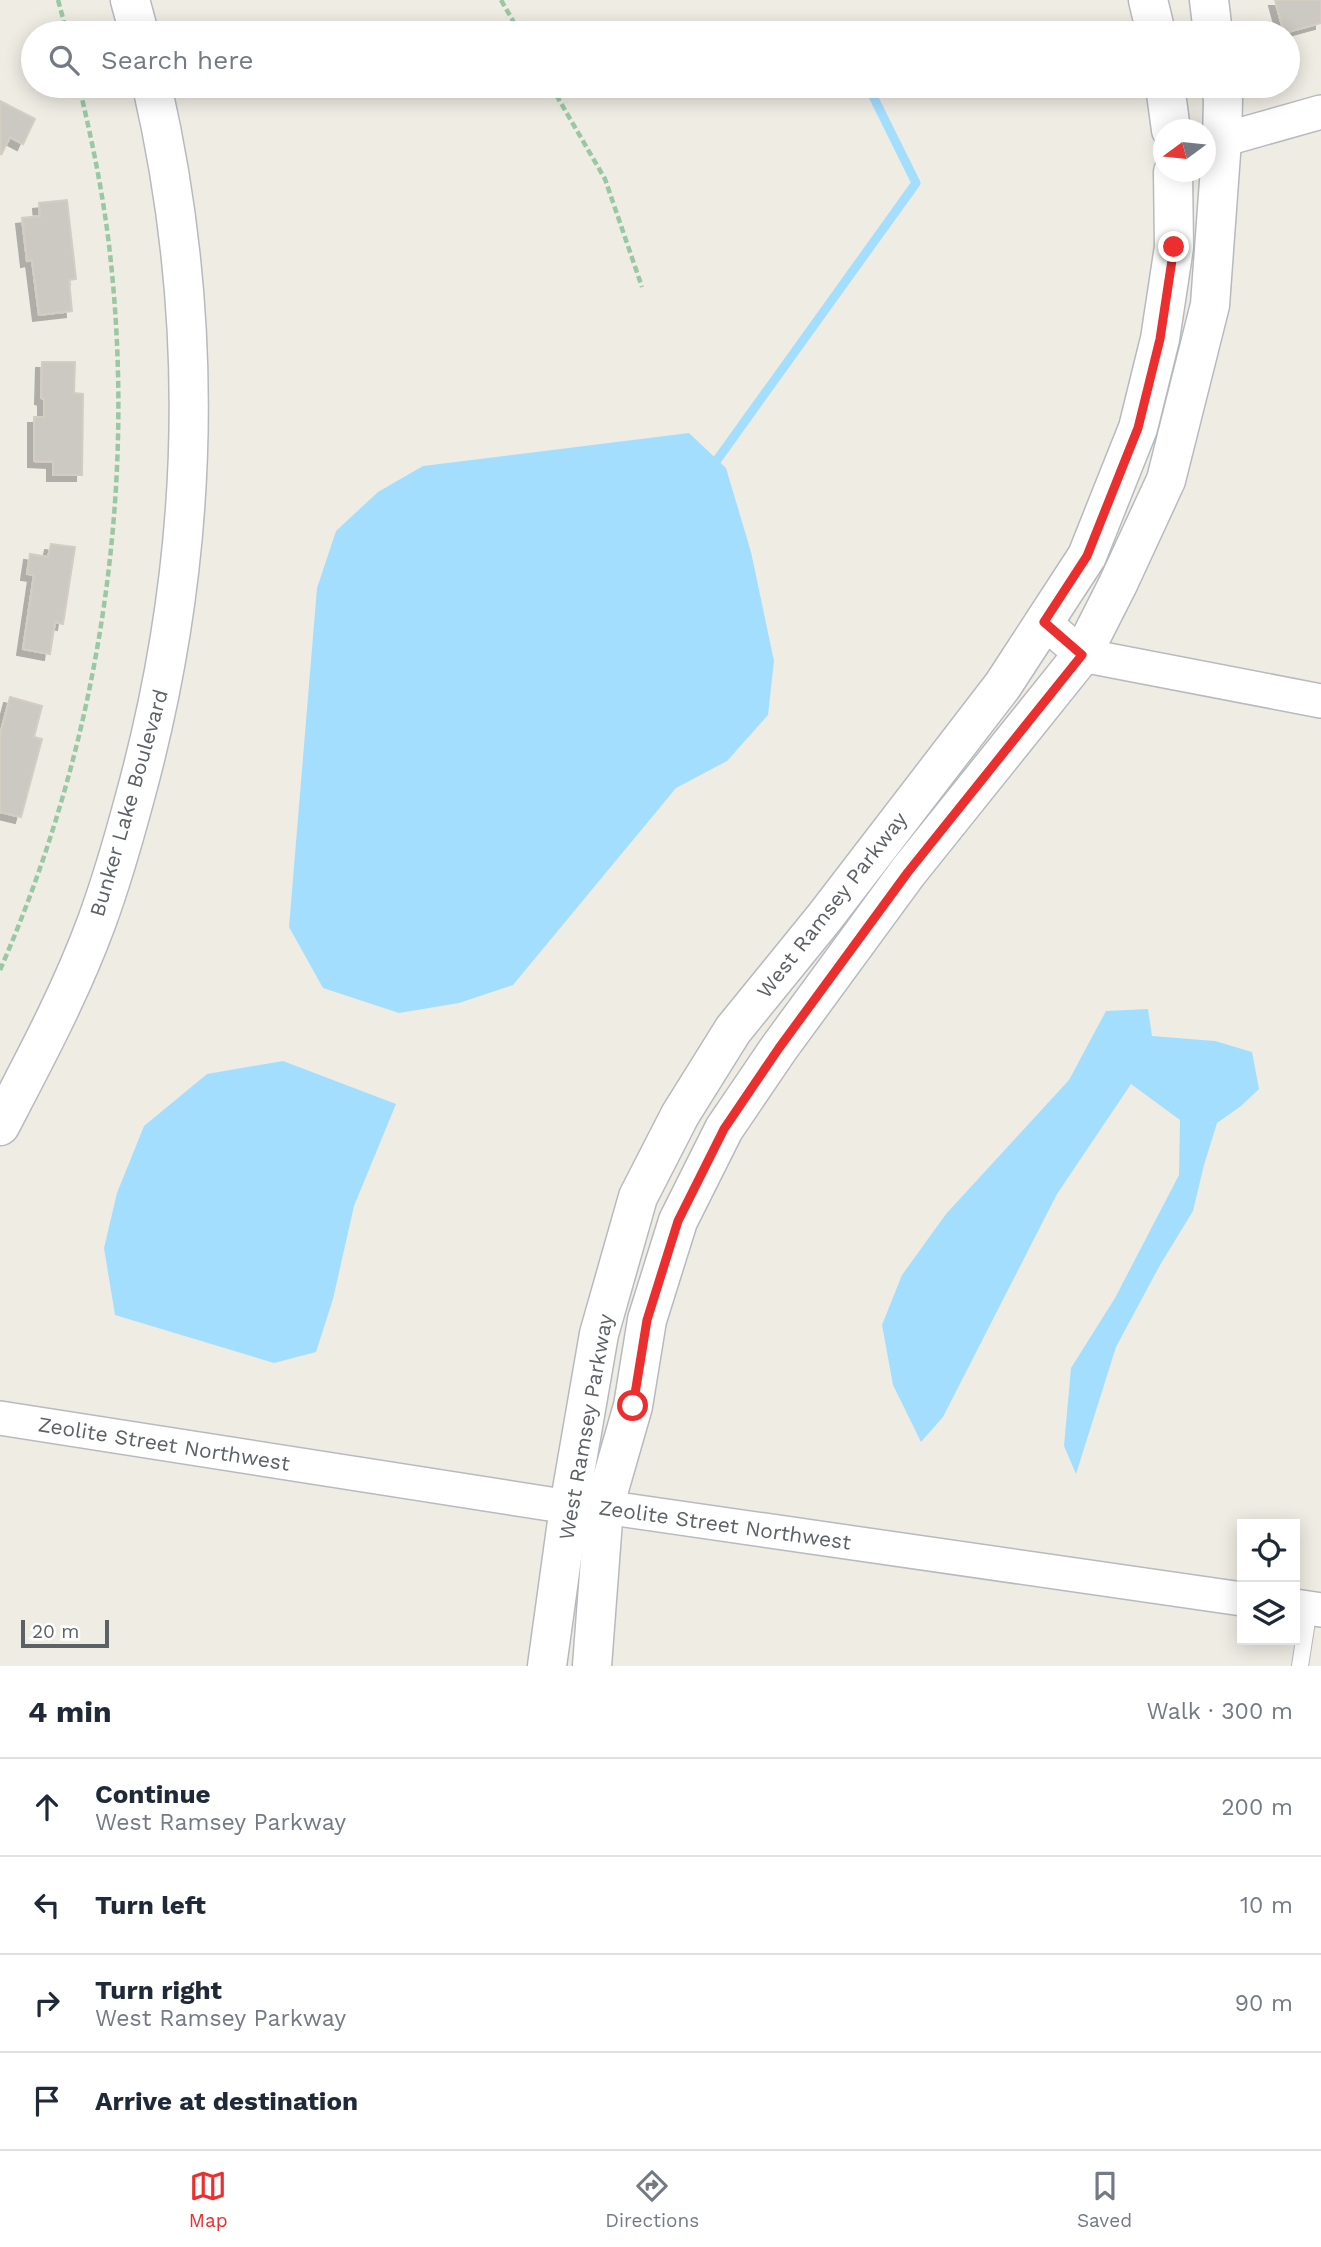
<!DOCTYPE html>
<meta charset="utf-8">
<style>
:root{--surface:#fff;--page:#f6f6f7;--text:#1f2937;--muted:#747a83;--line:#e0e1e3;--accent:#eb2f2e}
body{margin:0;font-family:"Work Sans",sans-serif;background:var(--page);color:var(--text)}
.controls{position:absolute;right:21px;bottom:21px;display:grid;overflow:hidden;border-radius:0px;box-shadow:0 4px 18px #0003}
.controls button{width:63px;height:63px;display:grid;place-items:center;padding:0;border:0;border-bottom:2px solid var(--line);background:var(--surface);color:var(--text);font:35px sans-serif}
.compass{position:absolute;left:1153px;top:119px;width:63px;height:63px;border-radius:50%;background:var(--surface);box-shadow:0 4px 18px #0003;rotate:255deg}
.scale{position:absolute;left:21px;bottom:18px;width:88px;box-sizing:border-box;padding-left:7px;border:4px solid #5c6165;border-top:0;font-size:19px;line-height:24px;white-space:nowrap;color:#5c6165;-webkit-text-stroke:5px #fff;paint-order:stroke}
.stop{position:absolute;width:21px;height:21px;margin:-16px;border:5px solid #eb2f2e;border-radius:50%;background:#fff}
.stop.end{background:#eb2f2e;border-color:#fff;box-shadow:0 2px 7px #0008}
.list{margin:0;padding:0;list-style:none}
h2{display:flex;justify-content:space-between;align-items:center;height:91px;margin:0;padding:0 28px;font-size:30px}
h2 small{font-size:23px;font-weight:400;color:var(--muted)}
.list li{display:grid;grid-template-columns:46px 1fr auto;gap:21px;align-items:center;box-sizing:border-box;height:98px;padding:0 28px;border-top:2px solid var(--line)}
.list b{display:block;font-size:26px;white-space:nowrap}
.list p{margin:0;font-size:23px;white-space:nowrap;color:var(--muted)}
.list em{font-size:23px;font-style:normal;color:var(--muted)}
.icon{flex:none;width:38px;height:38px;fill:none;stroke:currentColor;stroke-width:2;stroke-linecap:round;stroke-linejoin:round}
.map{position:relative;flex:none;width:1321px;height:1666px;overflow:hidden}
.search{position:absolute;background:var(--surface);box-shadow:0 4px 18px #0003;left:21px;right:21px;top:21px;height:77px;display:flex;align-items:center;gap:18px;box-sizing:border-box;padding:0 24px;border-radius:38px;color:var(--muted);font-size:26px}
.sheet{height:483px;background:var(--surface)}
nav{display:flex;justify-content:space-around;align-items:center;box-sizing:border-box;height:98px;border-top:2px solid var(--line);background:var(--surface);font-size:19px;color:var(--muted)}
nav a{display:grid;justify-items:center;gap:4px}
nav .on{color:var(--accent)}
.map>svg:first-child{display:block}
</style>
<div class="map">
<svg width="1321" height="1666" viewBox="0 0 1321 1666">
<defs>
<filter id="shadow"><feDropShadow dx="-6" dy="6" stdDeviation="0" flood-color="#0004"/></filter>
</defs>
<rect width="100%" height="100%" fill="#efece4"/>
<!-- water -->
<g fill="#a4deff">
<path d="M689 433 726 468 751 552 774 661 768 715 727 761 676 788 513 985 459 1003 399 1013 323 988 289 927 317 588 336 531 378 492 423 466Z"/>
<path d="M1148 1009 1152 1036 1215 1041 1252 1052 1259 1089 1241 1106 1217 1123 1204 1165 1193 1211 1160 1265 1116 1347 1076 1474 1064 1446 1071 1368 1115 1298 1179 1175 1180 1120 1131 1084 1057 1194 943 1417 921 1442 893 1385 882 1325 902 1275 946 1214 1069 1080 1106 1011Z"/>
<path d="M283 1061 396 1104 354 1206 333 1299 316 1352 274 1363 115 1315 104 1248 117 1193 144 1126 207 1074Z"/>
</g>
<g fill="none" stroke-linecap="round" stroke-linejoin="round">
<!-- stream -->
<path stroke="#a4deff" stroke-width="9" d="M717 460 916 183 868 86"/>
</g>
<!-- building -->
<g fill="#ccc9c3" stroke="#d4cdc2" stroke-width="2" filter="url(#shadow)">
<path d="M1275 0H1321V23L1284 33Z"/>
<path d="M0 101 35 119 23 144 10 137 1 155Z"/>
<path d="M67 200 76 279 69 280 72 311 39 315 32 260 27 261 22 218 40 216 39 203Z"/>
<path d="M42 362H75L74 393 83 394 82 475H53V462L34 461V417H44V399L41 398Z"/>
<path d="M51 544 75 547 63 624 55 622 50 654 23 649 34 575 27 574 30 554 48 557Z"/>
<path d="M10 697 42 706 34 737 42 739 21 817 0 812V735Z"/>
</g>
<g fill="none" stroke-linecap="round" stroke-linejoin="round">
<!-- lane casing -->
<g stroke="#b7babe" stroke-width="18">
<path id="lane" d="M1300 1666 1309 1608"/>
</g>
<!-- street casing -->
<g stroke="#b7babe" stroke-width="36">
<g id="street">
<path d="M1206 142 1222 140 1321 112"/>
<path d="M1044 622 1082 655 1321 701"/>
<path d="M0 1418 569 1507H604L1242 1599"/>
<path d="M1295 1606 1321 1610"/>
</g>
</g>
<!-- secondary casing -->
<g stroke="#b6babe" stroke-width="41">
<g id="secondary">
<path d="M130 0 139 33"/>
<path d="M1148 0 1156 33"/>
<path d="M1209 0 1213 33"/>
<path d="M1165 86 1171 130"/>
<path d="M0 1126C35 1059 71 992 97 921 112 880 124 838 135 797 200 560 207 325 152 86"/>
<path d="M547 1666 569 1507 599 1334 638 1197 680 1115 733 1030 824 918 1003 685 1087 556 1138 428 1160 339 1174 247 1173 172"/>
<path d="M592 1666 604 1507 633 1406 647 1320 678 1221 724 1129 779 1048 908 872 1082 655 1118 584 1166 480 1210 305 1222 140 1223 100 1221 86"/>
</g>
</g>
<!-- path -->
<g stroke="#99c8a3" stroke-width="4.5" stroke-dasharray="7 3.5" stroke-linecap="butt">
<path d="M58 0 67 33"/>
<path d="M501 0 520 33"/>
<path d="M551 86 605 179 642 287"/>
<path d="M0 970C97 749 136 503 111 263 105 203 93 144 79 86"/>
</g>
<!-- lane -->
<use href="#lane" stroke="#fff" stroke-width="16"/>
<!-- street -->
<use href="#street" stroke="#fff" stroke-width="33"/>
<!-- secondary -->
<use href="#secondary" stroke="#fff" stroke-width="38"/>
</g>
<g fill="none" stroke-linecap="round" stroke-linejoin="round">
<!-- route -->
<path stroke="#eb2f2e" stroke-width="9" d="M633 1406 647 1320 678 1221 724 1129 779 1048 908 872 1082 655 1044 622 1087 556 1138 428 1160 339 1174 247"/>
</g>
<g text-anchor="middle" stroke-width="7" stroke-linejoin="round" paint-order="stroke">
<!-- street labels -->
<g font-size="21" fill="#5c6165" stroke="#fff">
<text transform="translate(129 803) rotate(-74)" y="7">Bunker Lake Boulevard</text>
<text transform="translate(832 905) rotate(-52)" y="7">West Ramsey Parkway</text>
<text transform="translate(586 1427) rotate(-80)" y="7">West Ramsey Parkway</text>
<text transform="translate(164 1444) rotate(9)" y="7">Zeolite Street Northwest</text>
<text transform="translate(725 1525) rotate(8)" y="7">Zeolite Street Northwest</text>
</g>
</g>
</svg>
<div class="controls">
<button><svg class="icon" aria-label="locate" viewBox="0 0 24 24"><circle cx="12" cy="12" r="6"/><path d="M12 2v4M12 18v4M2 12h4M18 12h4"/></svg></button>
<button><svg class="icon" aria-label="layers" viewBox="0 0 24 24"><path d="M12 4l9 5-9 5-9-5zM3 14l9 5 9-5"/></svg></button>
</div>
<svg class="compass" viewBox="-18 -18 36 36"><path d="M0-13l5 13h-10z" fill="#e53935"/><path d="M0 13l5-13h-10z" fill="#747a83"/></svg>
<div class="scale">20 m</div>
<div class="stop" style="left:633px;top:1406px"></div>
<div class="stop end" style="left:1174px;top:247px"></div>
<div class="search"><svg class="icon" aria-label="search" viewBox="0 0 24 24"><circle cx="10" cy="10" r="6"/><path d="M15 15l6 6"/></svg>Search here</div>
</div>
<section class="sheet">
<h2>4 min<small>Walk · 300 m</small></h2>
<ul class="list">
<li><svg class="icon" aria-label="ahead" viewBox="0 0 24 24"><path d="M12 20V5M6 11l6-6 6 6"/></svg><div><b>Continue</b><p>West Ramsey Parkway</p></div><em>200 m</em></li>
<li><svg class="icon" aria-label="left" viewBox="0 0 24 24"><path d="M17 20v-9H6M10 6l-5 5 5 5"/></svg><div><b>Turn left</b></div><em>10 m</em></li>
<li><svg class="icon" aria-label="right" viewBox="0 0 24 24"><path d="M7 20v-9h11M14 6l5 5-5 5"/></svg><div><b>Turn right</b><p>West Ramsey Parkway</p></div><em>90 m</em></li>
<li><svg class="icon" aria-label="arrive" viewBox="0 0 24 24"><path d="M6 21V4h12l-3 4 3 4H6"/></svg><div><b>Arrive at destination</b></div></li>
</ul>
</section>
<nav>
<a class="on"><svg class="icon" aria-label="map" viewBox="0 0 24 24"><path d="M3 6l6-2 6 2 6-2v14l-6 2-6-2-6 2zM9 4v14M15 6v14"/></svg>Map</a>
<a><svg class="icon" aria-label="directions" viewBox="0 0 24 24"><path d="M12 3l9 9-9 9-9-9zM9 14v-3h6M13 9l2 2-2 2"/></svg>Directions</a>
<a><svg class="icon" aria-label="saved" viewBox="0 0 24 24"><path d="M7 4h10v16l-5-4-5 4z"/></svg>Saved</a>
</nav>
